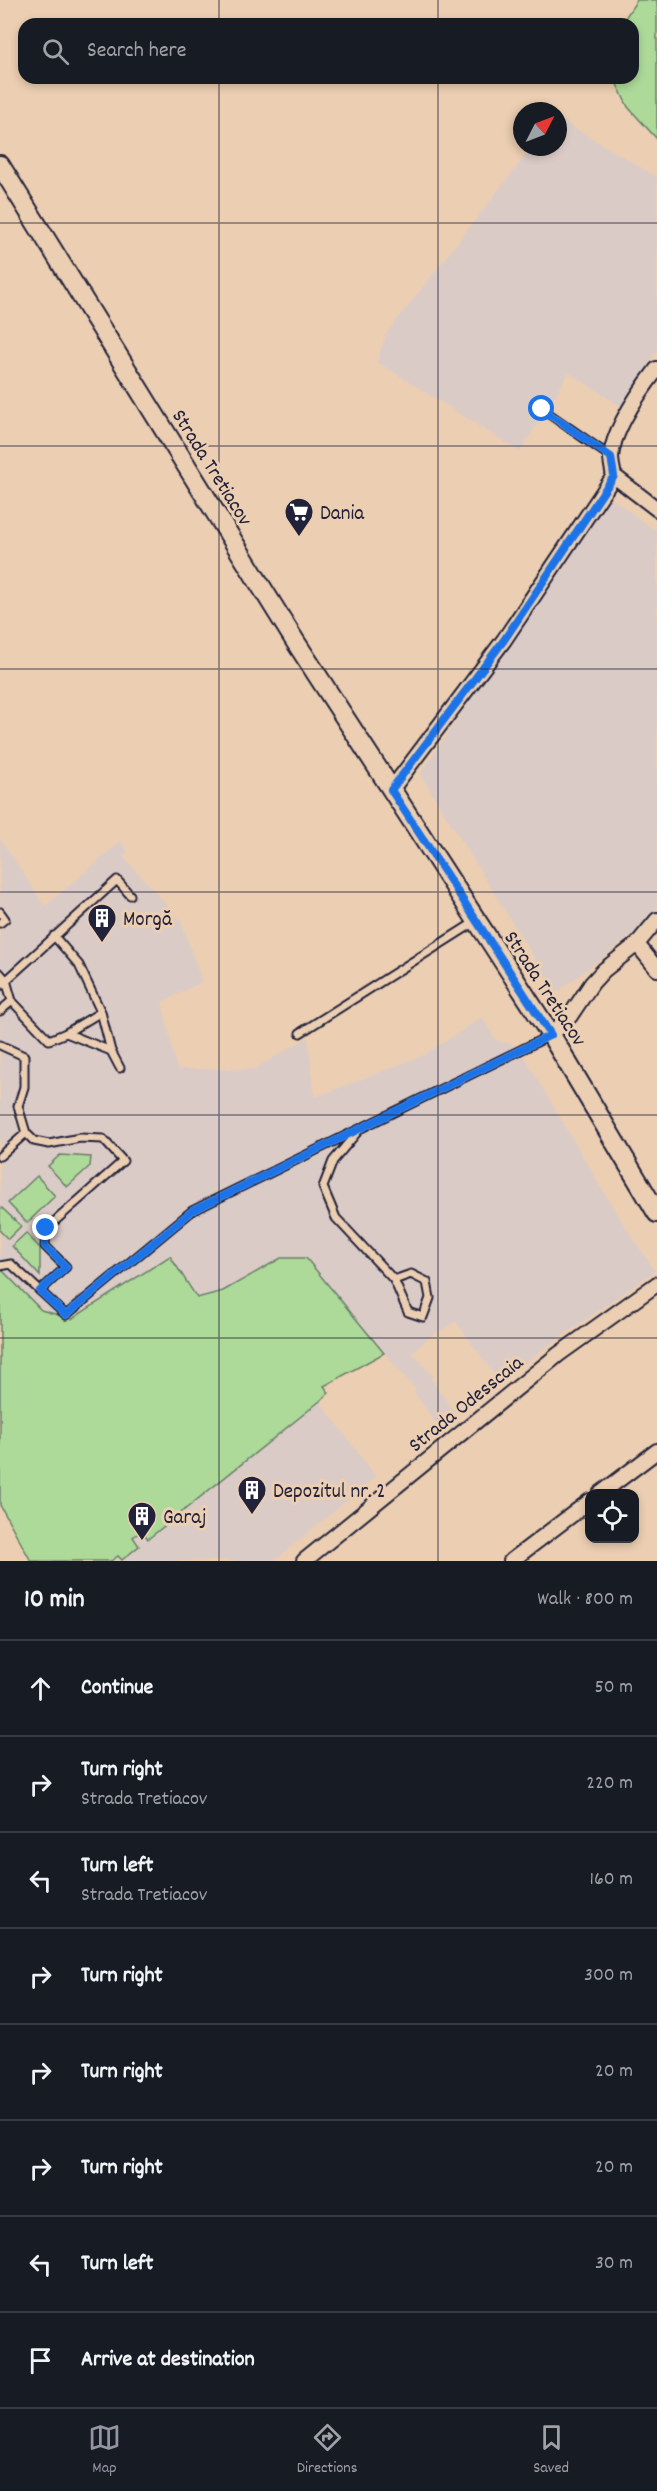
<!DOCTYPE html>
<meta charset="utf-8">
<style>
:root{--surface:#171b24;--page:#242831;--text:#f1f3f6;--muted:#9ea1a6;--line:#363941;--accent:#9495a2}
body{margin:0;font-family:Dekko,sans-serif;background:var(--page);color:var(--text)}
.controls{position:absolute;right:18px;bottom:18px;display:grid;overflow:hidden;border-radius:12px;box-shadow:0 3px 9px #0003}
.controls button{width:54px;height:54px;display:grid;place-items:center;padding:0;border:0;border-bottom:2px solid var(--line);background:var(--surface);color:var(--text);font:30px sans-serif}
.compass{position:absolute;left:513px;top:102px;width:54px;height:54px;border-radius:50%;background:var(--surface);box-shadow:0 3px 9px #0003;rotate:48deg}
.stop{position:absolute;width:18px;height:18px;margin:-14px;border:4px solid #1a73e8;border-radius:50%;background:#fff}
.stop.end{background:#1a73e8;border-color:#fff;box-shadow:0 2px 6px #0008}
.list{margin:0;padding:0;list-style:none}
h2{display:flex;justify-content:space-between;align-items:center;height:78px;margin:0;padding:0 24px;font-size:26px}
h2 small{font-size:20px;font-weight:400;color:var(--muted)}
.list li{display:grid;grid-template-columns:39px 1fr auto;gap:18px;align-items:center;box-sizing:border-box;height:96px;padding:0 24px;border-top:2px solid var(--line)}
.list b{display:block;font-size:22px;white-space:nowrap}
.list p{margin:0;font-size:20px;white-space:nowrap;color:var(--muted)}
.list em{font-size:20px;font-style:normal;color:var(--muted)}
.icon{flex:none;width:33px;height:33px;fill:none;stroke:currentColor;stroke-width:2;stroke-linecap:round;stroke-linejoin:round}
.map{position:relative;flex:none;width:657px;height:1561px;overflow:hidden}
.search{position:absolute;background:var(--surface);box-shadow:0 3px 9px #0003;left:18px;right:18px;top:18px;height:66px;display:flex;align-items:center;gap:15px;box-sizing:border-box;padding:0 21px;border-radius:18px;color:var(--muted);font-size:22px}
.sheet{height:846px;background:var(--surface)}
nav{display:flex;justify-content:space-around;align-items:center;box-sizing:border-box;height:84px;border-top:2px solid var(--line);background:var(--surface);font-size:16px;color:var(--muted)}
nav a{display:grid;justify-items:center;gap:3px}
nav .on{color:var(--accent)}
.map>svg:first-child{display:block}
</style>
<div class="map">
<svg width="657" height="1561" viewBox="0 0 657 1561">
<rect width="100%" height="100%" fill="#eccfb2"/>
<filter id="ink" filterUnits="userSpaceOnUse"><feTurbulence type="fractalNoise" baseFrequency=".0167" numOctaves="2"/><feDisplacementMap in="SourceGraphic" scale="12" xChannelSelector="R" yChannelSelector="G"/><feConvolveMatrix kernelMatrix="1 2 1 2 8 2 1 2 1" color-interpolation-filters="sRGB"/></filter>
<g filter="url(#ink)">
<!-- built -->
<g fill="#dbcbc6">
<path d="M560 119 657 177V351L622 407 569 373 520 452 377 362 386 334 532 147H558V120Z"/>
<path d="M609 496 657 532V908L652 920 556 993 420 774Z"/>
<path d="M0 838 45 906 121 841 128 851 123 856 181 921 202 982 162 1002 177 1069H254L308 1037 315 1097 424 1055 482 1017 496 1040 518 1046 617 1214 655 1271 499 1381 456 1322 429 1337 413 1353 434 1377 431 1379 456 1414 439 1428 414 1392 416 1390 384 1353 324 1386 329 1393 320 1401 376 1477 274 1561H31L0 1505Z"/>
</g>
<!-- green -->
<g fill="#adda99" stroke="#687e6a" stroke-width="1.5">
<path d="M637 0H657V139L628 107 614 78H633V24H621Z"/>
<path d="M60 1155 91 1157 90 1166 67 1187 48 1166Z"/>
<path d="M37 1176 55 1196 27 1223 8 1203Z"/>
<path d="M2 1208 21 1226 8 1239 0 1231V1210Z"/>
<path d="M26 1233 40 1248V1276L12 1246Z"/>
<path d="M170 1256 197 1298 223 1291 281 1258H306L384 1353 324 1386 329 1393 320 1401 148 1539 142 1531 133 1537 139 1546 122 1560 118 1556 111 1561H31L0 1505V1271H3L41 1310 72 1319Z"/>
</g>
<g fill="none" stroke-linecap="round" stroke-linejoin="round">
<!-- lane casing -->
<g stroke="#22223b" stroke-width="11">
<g id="lane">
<path d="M542 409 611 457"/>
<path d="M0 912 5 919 0 923"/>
<path d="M54 936 79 965 101 1012 111 1051"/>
<path d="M0 973 6 980 12 1001 49 1040 66 1033 111 1051 120 1068"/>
<path d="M0 986 117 880 130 895"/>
<path d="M0 1011 12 1001"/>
<path d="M66 1033 101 1012"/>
<path d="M300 1033 475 922"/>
<path d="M0 1045 24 1056V1087L18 1106 26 1133 34 1141 49 1144 80 1138 103 1139 123 1161 46 1229 45 1246 66 1267 40 1291"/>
<path d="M359 1130 333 1161 323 1187 336 1218 394 1280 411 1274 427 1282 430 1298 423 1317 408 1312 394 1280"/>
<path d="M0 1156 26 1133"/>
<path d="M0 1266 11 1264 66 1315 192 1211 551 1035"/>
</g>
</g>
<!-- street casing -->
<g stroke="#22223b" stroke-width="18">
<g id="street">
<path d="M657 369C641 390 613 430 611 457 611 463 613 471 614 476L657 509"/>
<path d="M391 790 504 640 614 476"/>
<path d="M637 944 657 969"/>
<path d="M551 1035 570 1016 592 983 604 970 637 944 657 920"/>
<path d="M600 1494 657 1451"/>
<path d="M304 1561 559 1354 657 1284"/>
<path d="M511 1561 590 1501"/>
</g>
</g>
<!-- secondary casing -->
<g stroke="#22223b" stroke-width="22">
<path id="secondary" d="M0 165 295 641 551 1035 657 1213"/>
</g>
<!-- lane -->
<use href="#lane" stroke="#eccfb2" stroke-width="7"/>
<!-- street -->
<use href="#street" stroke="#eccfb2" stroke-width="14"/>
<!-- secondary -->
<use href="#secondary" stroke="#eccfb2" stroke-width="18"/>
</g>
</g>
<g fill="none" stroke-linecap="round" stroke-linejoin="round" filter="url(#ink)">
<!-- route -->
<path stroke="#1a73e8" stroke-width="8" d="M46 1228 45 1246 66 1267 40 1291 66 1315 192 1211 551 1035 391 790 504 640 614 476 611 457 542 409"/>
</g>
<!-- grid -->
<path fill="none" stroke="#22223b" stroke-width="1.5" stroke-opacity="0.55" d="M219 0V24M438 0V24M219 78V1561M438 78V1561M0 223H657M0 446H657M0 669H657M0 892H657M0 1115H657M0 1338H657"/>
<!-- icons -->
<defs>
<g id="supermarket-pin" transform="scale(1.5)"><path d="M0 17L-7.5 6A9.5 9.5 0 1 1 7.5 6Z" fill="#22223b" stroke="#eccfb2"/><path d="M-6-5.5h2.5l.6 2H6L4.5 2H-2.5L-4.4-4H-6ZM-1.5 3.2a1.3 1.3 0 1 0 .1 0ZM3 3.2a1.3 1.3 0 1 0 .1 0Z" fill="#fff"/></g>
<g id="building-pin" transform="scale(1.5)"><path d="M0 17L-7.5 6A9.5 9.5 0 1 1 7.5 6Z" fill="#22223b" stroke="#eccfb2"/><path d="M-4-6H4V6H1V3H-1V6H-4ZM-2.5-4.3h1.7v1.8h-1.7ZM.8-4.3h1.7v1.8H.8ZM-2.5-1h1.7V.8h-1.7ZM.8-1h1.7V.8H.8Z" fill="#fff"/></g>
</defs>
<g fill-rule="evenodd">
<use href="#supermarket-pin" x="299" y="512"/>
<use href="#building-pin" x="102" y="918"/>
<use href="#building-pin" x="252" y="1490"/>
<use href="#building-pin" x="142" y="1516"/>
</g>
<g text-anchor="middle" stroke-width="6" stroke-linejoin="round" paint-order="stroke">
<!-- street labels -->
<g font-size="21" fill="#22223b" stroke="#eccfb2">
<text transform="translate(213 467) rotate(58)" y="7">Strada Tretiacov</text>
<text transform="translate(546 988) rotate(57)" y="7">Strada Tretiacov</text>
<text transform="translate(465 1403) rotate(-39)" y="7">Strada Odesscaia</text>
</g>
<!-- poi labels -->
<g font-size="21" fill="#22223b" stroke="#eccfb2" text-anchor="start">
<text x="320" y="519">Dania</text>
<text x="123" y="925">Morgă</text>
<text x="273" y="1497">Depozitul nr. 2</text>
<text x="163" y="1523">Garaj</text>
</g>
</g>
</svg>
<div class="controls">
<button><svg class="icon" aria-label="locate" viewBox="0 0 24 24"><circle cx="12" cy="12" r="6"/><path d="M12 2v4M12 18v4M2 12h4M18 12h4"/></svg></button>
</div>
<svg class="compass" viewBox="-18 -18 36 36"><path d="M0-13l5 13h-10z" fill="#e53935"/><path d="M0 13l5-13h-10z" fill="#9ea1a6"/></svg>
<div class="stop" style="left:542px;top:409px"></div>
<div class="stop end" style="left:46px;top:1228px"></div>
<div class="search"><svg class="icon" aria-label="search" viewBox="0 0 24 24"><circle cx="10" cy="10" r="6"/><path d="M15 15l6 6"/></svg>Search here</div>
</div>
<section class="sheet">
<h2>10 min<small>Walk · 800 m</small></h2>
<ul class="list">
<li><svg class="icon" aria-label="ahead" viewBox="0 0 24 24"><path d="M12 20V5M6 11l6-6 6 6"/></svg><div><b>Continue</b></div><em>50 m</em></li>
<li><svg class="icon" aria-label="right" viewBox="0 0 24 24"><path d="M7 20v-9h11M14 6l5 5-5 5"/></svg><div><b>Turn right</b><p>Strada Tretiacov</p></div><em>220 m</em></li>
<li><svg class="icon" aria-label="left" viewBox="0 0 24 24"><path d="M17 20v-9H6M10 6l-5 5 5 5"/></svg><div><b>Turn left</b><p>Strada Tretiacov</p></div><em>160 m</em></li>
<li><svg class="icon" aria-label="right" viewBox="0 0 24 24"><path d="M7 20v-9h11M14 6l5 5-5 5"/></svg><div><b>Turn right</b></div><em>300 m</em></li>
<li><svg class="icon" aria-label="right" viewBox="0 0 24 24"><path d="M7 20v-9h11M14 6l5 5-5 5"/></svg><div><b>Turn right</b></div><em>20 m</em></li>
<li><svg class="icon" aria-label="right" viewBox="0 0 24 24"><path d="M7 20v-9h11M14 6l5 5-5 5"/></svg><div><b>Turn right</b></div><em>20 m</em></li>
<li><svg class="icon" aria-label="left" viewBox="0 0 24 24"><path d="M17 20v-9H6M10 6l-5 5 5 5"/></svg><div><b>Turn left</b></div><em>30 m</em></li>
<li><svg class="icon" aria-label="arrive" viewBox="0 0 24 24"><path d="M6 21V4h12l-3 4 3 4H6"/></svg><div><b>Arrive at destination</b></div></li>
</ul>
</section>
<nav>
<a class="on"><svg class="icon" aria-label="map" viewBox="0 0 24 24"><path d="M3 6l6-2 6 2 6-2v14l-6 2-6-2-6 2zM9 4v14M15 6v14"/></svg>Map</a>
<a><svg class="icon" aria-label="directions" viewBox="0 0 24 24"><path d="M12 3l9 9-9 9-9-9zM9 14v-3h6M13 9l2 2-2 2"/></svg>Directions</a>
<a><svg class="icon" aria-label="saved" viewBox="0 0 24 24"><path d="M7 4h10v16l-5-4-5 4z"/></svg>Saved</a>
</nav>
